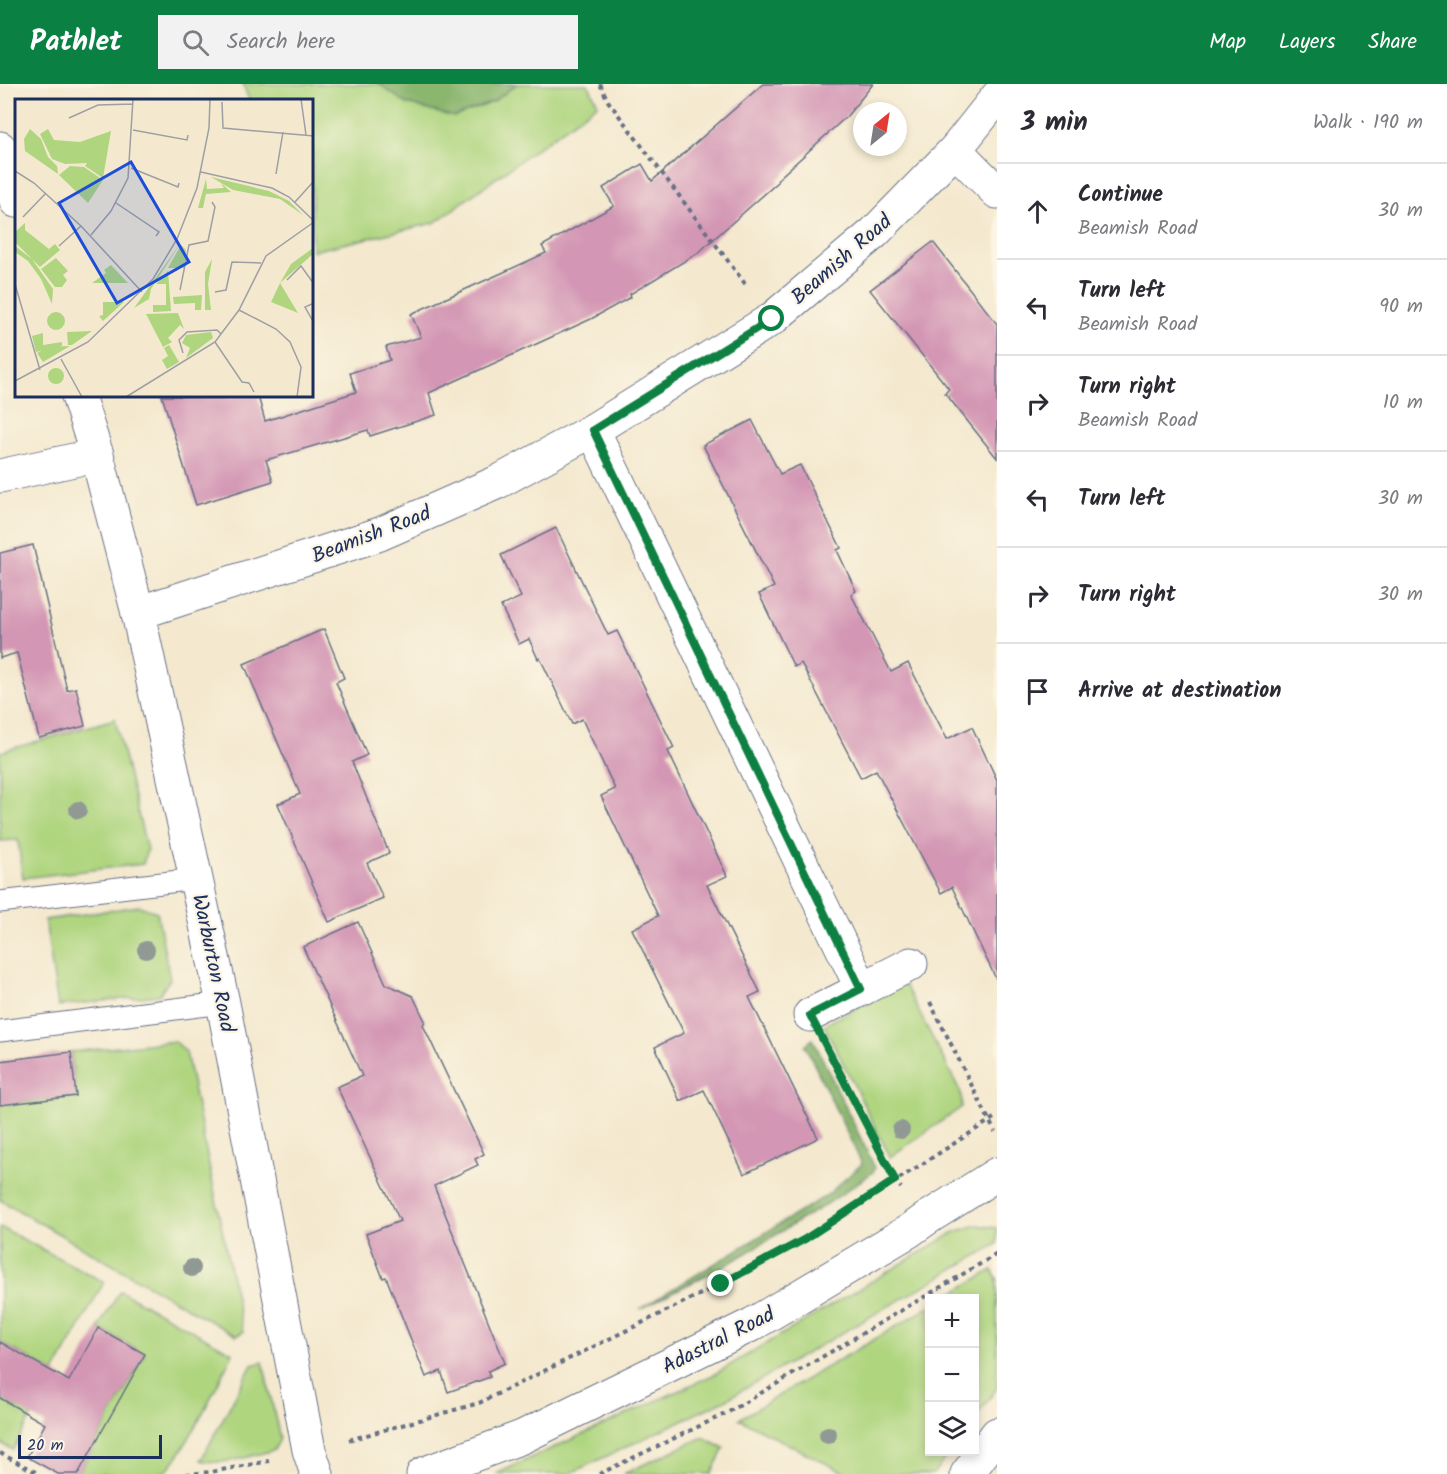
<!DOCTYPE html>
<meta charset="utf-8">
<style>
:root{--surface:#fff;--page:#f2f2f3;--text:#2b2b33;--muted:#7c7c81;--line:#e1e1e2;--accent:#0b8043}
body{margin:0;font-family:Kalam,sans-serif;background:var(--page);color:var(--text)}
.controls{position:absolute;right:18px;bottom:18px;display:grid;overflow:hidden;border-radius:0px;box-shadow:0 3px 9px #0003}
.controls button{width:54px;height:54px;display:grid;place-items:center;padding:0;border:0;border-bottom:2px solid var(--line);background:var(--surface);color:var(--text);font:30px sans-serif}
.compass{position:absolute;left:853px;top:18px;width:54px;height:54px;border-radius:50%;background:var(--surface);box-shadow:0 3px 9px #0003;rotate:30deg}
.scale{position:absolute;left:18px;bottom:15px;width:144px;box-sizing:border-box;padding-left:6px;border:3px solid #1b2f5e;border-top:0;font-size:16px;line-height:21px;white-space:nowrap;color:#1b2f5e;-webkit-text-stroke:4px #fcf5e5;paint-order:stroke}
.stop{position:absolute;width:18px;height:18px;margin:-14px;border:4px solid #0b8043;border-radius:50%;background:#fff}
.stop.end{background:#0b8043;border-color:#fff;box-shadow:0 2px 6px #0008}
.list{margin:0;padding:0;list-style:none}
h2{display:flex;justify-content:space-between;align-items:center;height:78px;margin:0;padding:0 24px;font-size:26px}
h2 small{font-size:20px;font-weight:400;color:var(--muted)}
.list li{display:grid;grid-template-columns:39px 1fr auto;gap:18px;align-items:center;box-sizing:border-box;height:96px;padding:0 24px;border-top:2px solid var(--line)}
.list b{display:block;font-size:22px;white-space:nowrap}
.list p{margin:0;font-size:20px;white-space:nowrap;color:var(--muted)}
.list em{font-size:20px;font-style:normal;color:var(--muted)}
.icon{flex:none;width:33px;height:33px;fill:none;stroke:currentColor;stroke-width:2;stroke-linecap:round;stroke-linejoin:round}
.map{position:relative;flex:none;width:997px;height:1390px;overflow:hidden}
header{display:flex;align-items:center;gap:36px;box-sizing:border-box;height:84px;padding:0 30px;background:var(--accent);color:#fff}
header strong{font-size:28px}
nav{display:flex;gap:33px;margin-inline-start:auto;font-size:21px}
.search{width:420px;height:54px;background:var(--page);display:flex;align-items:center;gap:15px;box-sizing:border-box;padding:0 21px;border-radius:0px;color:var(--muted);font-size:22px}
main{display:flex}
aside{flex:1;background:var(--surface)}
.map>svg:first-child{display:block}
</style>
<header>
<strong>Pathlet</strong>
<div class="search"><svg class="icon" aria-label="search" viewBox="0 0 24 24"><circle cx="10" cy="10" r="6"/><path d="M15 15l6 6"/></svg>Search here</div>
<nav><a>Map</a><a>Layers</a><a>Share</a></nav>
</header>
<main>
<div class="map">
<svg width="997" height="1390" viewBox="0 0 997 1390">
<rect width="100%" height="100%" fill="#fcf5e5"/>
<filter id="ink" filterUnits="userSpaceOnUse"><feTurbulence type="fractalNoise" baseFrequency=".0167" numOctaves="2"/><feDisplacementMap in="SourceGraphic" scale="12" xChannelSelector="R" yChannelSelector="G"/><feConvolveMatrix kernelMatrix="1 2 1 2 8 2 1 2 1" color-interpolation-filters="sRGB"/></filter>
<filter id="wash" filterUnits="userSpaceOnUse"><feTurbulence type="fractalNoise" baseFrequency=".008" numOctaves="4" result="noise"/><feDisplacementMap in="SourceGraphic" scale="24" xChannelSelector="R" yChannelSelector="G"/><feGaussianBlur stdDeviation="1.35" result="paint"/><feColorMatrix in="noise" values="0 0 0 0 0 0 0 0 0 0 0 0 0 0 0 0 0 1.4 0 .05"/><feComposite in="paint" operator="in"/></filter>
<g filter="url(#wash)">
<rect width="100%" height="100%" fill="#f4e9cf"/>
<!-- green -->
<g fill="#afd57f" stroke="#65826e" stroke-width="1.5">
<path d="M243 0H588L598 20 434 139 312 167V16H249Z"/>
<path d="M115 635 147 766 143 780 23 794 18 756 0 757V668Z"/>
<path d="M139 822 157 828 170 895 159 911 58 922 45 836Z"/>
<path d="M904 899 961 1009 962 1023 890 1073 824 941Z"/>
<path d="M175 957 186 968 243 1248 236 1252 0 1116V1021L76 1012 71 968Z"/>
<path d="M977 1141 997 1144V1160L727 1315 569 1390H496L715 1290 955 1148Z"/>
<path d="M0 1143 104 1198 54 1289 0 1258Z"/>
<path d="M992 1186 997 1194V1304L975 1334 974 1214H944Z"/>
<path d="M120 1207 233 1269C221 1293 181 1378 162 1390H78L145 1270 98 1244Z"/>
<path d="M929 1223 930 1368H950L933 1390H847L739 1335Z"/>
<path d="M263 1278 280 1355 274 1366C253 1371 222 1383 201 1376L252 1281Z"/>
<path d="M28 1306 41 1315 13 1366 0 1359V1314L18 1324Z"/>
<path d="M703 1353 724 1364 711 1390H623Z"/>
</g>
<!-- forest -->
<g fill="#8bb66e" stroke="#537266" stroke-width="1.5">
<path d="M379 0H517L493 18 454 33 407 20Z"/>
<path d="M813 955 875 1084 873 1088 830 1118 728 1180 640 1225 826 1112 862 1080 805 961Z"/>
</g>
<g id="blocks">
<!-- building -->
<g fill="#d396b4">
<path d="M763 0H873L847 32 777 96 778 98 698 169 630 210 631 213 591 235 429 309 436 331 370 352 368 346 266 376 273 397 196 421 162 312H258L265 337 356 308 350 289 390 276 386 263 421 253 411 230 546 169 542 162 614 122 603 104 642 80 652 97Z"/>
<path d="M933 158 997 240V374L945 309 949 305 870 206Z"/>
<path d="M752 336 780 390 800 381 841 464 837 466 856 507 851 510 891 588 908 579 947 655 972 643 997 696V897L952 803 941 809 876 686 861 694 801 579 794 583 759 510 774 503 703 361Z"/>
<path d="M556 444 608 551 617 547 674 664 668 667 727 792 707 801 760 908 749 913 818 1054 744 1090 704 1006 680 1017 655 963 684 949 632 845 658 832 601 712 615 705 582 635 572 640 540 574 538 575 529 555 519 560 501 522 521 513 501 471Z"/>
<path d="M33 461 67 606 76 604 85 642 39 654 17 569 0 574V469Z"/>
<path d="M324 545 344 594 336 598 367 671 352 678 389 769 367 779 383 814 329 838 278 720 300 710 244 580Z"/>
<path d="M358 838 386 900 413 912 425 937 423 941 484 1070 475 1075 478 1081 434 1102 505 1279 488 1287 490 1293 448 1308 441 1287 426 1293 386 1193 383 1194 366 1150 400 1137 337 1003 362 992 303 863Z"/>
<path d="M71 968 76 1012 0 1021V977Z"/>
<path d="M98 1244 145 1270 78 1390H58L27 1373 45 1340 0 1314V1258L69 1297Z"/>
</g>
</g>
</g>
<g filter="url(#ink)">
<use href="#blocks" fill-opacity="0" stroke="#677086" stroke-width="1.5"/>
<g fill="none" stroke-linecap="round" stroke-linejoin="round">
<!-- service casing -->
<g stroke="#677086" stroke-width="23">
<g id="service">
<path d="M0 818 196 795"/>
<path d="M0 947 223 919"/>
</g>
</g>
<!-- minor casing -->
<g stroke="#677086" stroke-width="35">
<g id="minor">
<path d="M0 64 16 117"/>
<path d="M955 66 997 108"/>
<path d="M78 312 97 371 138 529 223 919 309 1366 317 1390"/>
<path d="M593 346 862 905 810 931"/>
<path d="M0 392 97 371"/>
<path d="M138 529 380 450 498 398 593 346 772 235 874 149 955 66 997 13"/>
<path d="M862 905 911 880"/>
<path d="M967 1390 997 1350"/>
</g>
</g>
<!-- tertiary casing -->
<g stroke="#677086" stroke-width="35">
<path id="tertiary" d="M423 1390 522 1353 753 1240 909 1147 926 1135 997 1090"/>
</g>
<!-- path -->
<g stroke="#677086" stroke-width="4" stroke-dasharray="4.5 4.5" stroke-linecap="butt">
<path d="M600 0 608 17 746 201"/>
<path d="M930 918 995 1048"/>
<path d="M829 967 895 1096 901 1104"/>
<path d="M349 1356 479 1319 721 1200 805 1155 997 1032"/>
<path d="M0 1369 39 1390"/>
<path d="M186 1390 211 1388 269 1377"/>
<path d="M599 1390 727 1329 997 1170"/>
</g>
<!-- service -->
<use href="#service" stroke="#fff" stroke-width="21"/>
<!-- minor -->
<use href="#minor" stroke="#fff" stroke-width="33"/>
<!-- tertiary -->
<use href="#tertiary" stroke="#fff" stroke-width="33"/>
</g>
<!-- trees -->
<g fill="#919995">
<circle cx="78" cy="726" r="9"/>
<circle cx="146" cy="866" r="9"/>
<circle cx="901" cy="1046" r="9"/>
<circle cx="192" cy="1184" r="9"/>
<circle cx="828" cy="1351" r="9"/>
</g>
</g>
<g fill="none" stroke-linecap="round" stroke-linejoin="round" filter="url(#ink)">
<!-- route -->
<path stroke="#0b8043" stroke-width="8" d="M721 1200 805 1155 895 1096 810 931 861 905 593 346 772 235"/>
</g>
<g text-anchor="middle" stroke-width="4.5" stroke-linejoin="round" paint-order="stroke">
<!-- street labels -->
<g font-size="21" fill="#1b2f5e" stroke="#fcf5e5">
<text transform="translate(841 175) rotate(-41)" y="7">Beamish Road</text>
<text transform="translate(371 450) rotate(-21)" y="7">Beamish Road</text>
<text transform="translate(214 879) rotate(78)" y="7">Warburton Road</text>
<text transform="translate(718 1256) rotate(-27)" y="7">Adastral Road</text>
</g>
</g>
<!-- overview -->
<g transform="translate(15 15)">
<rect width="298" height="298" fill="#f4e9cf"/>
<path d="M15 30 26 40 33 58 42 67 43 75 10 52 9 40ZM33 30 39 41 65 43 96 32 88 79 70 67 72 64 50 65 37 60 25 35ZM55 67 69 68 88 81 73 104 44 76ZM196 78 254 92 274 102 288 116 265 100 218 91ZM191 80 192 90 209 89 206 84 216 93 191 95 188 109H183ZM10 124V131L34 150 40 145 45 151 25 168 0 143V133ZM165 145 136 190 134 200 119 209ZM166 146 171 151 169 169H153ZM0 147 17 160 38 190 37 205 26 180 13 162 0 153ZM298 149V155L265 184 283 214 256 203 265 184 276 165ZM41 159 53 172 48 176 52 181 47 188H40L26 170ZM197 160 193 185 196 211H190V173ZM96 166 113 184H77L91 174 89 171ZM153 172 156 212 138 213V206H151V185H141ZM187 196 186 211H180V204L159 205 158 198ZM88 203H109L88 222 84 217 88 216ZM32 222a9 9 0 1 1 18 0a9 9 0 1 1-18 0ZM163 214 169 230 165 226 153 239 157 243 148 248 131 215ZM77 232 57 246H53L52 233ZM196 233 198 239 171 259 175 249 167 244 171 236ZM28 234V246L47 243V247L21 253 17 237ZM154 246 164 263 152 270 147 261 153 257 149 249ZM55 247 28 263 22 254 34 248ZM33 277a8 8 0 1 1 16 0a8 8 0 1 1-16 0Z" fill="#afd57f"/>
<path fill="none" stroke="#9d9fa2" stroke-width="1.5" d="M286 0 291 36M207 3 208 29 299 37M54 19 83 6 118 5M118 31 172 41 173 36M116 69 163 88 164 84M0 72 19 84 66 127 127 193M186 73 257 89 274 98 299 122M261 75 268 33M280 103 299 82M101 104 144 133 141 137M8 118 31 94M76 136 96 112 113 79 118 0M44 147 66 127M272 181 286 167 299 185M0 185 25 271M165 191 174 146 193 142 200 108 197 103M200 193 211 191 217 163 246 164M299 204 290 208 299 224M224 211 261 230 275 243 286 268 282 298M200 243 227 283 234 284 239 293M168 254 164 241 172 233 202 231 206 235M46 260 67 298M0 282 73 243 138 180 162 140 182 89 194 29 195 0M111 298 200 243 224 211 251 157 299 123"/>
<path fill="#1d4ed8" fill-opacity="0.15" stroke="#1d4ed8" stroke-width="3" d="M116 63 174 163 102 204 44 104Z"/>
<rect width="298" height="298" fill="none" stroke="#1b2f5e" stroke-width="3"/>
</g>
</svg>
<div class="controls">
<button>+</button>
<button>−</button>
<button><svg class="icon" aria-label="layers" viewBox="0 0 24 24"><path d="M12 4l9 5-9 5-9-5zM3 14l9 5 9-5"/></svg></button>
</div>
<svg class="compass" viewBox="-18 -18 36 36"><path d="M0-13l5 13h-10z" fill="#e53935"/><path d="M0 13l5-13h-10z" fill="#7c7c81"/></svg>
<div class="scale">20 m</div>
<div class="stop" style="left:772px;top:235px"></div>
<div class="stop end" style="left:721px;top:1200px"></div>
</div>
<aside>
<h2>3 min<small>Walk · 190 m</small></h2>
<ul class="list">
<li><svg class="icon" aria-label="ahead" viewBox="0 0 24 24"><path d="M12 20V5M6 11l6-6 6 6"/></svg><div><b>Continue</b><p>Beamish Road</p></div><em>30 m</em></li>
<li><svg class="icon" aria-label="left" viewBox="0 0 24 24"><path d="M17 20v-9H6M10 6l-5 5 5 5"/></svg><div><b>Turn left</b><p>Beamish Road</p></div><em>90 m</em></li>
<li><svg class="icon" aria-label="right" viewBox="0 0 24 24"><path d="M7 20v-9h11M14 6l5 5-5 5"/></svg><div><b>Turn right</b><p>Beamish Road</p></div><em>10 m</em></li>
<li><svg class="icon" aria-label="left" viewBox="0 0 24 24"><path d="M17 20v-9H6M10 6l-5 5 5 5"/></svg><div><b>Turn left</b></div><em>30 m</em></li>
<li><svg class="icon" aria-label="right" viewBox="0 0 24 24"><path d="M7 20v-9h11M14 6l5 5-5 5"/></svg><div><b>Turn right</b></div><em>30 m</em></li>
<li><svg class="icon" aria-label="arrive" viewBox="0 0 24 24"><path d="M6 21V4h12l-3 4 3 4H6"/></svg><div><b>Arrive at destination</b></div></li>
</ul>
</aside>
</main>
